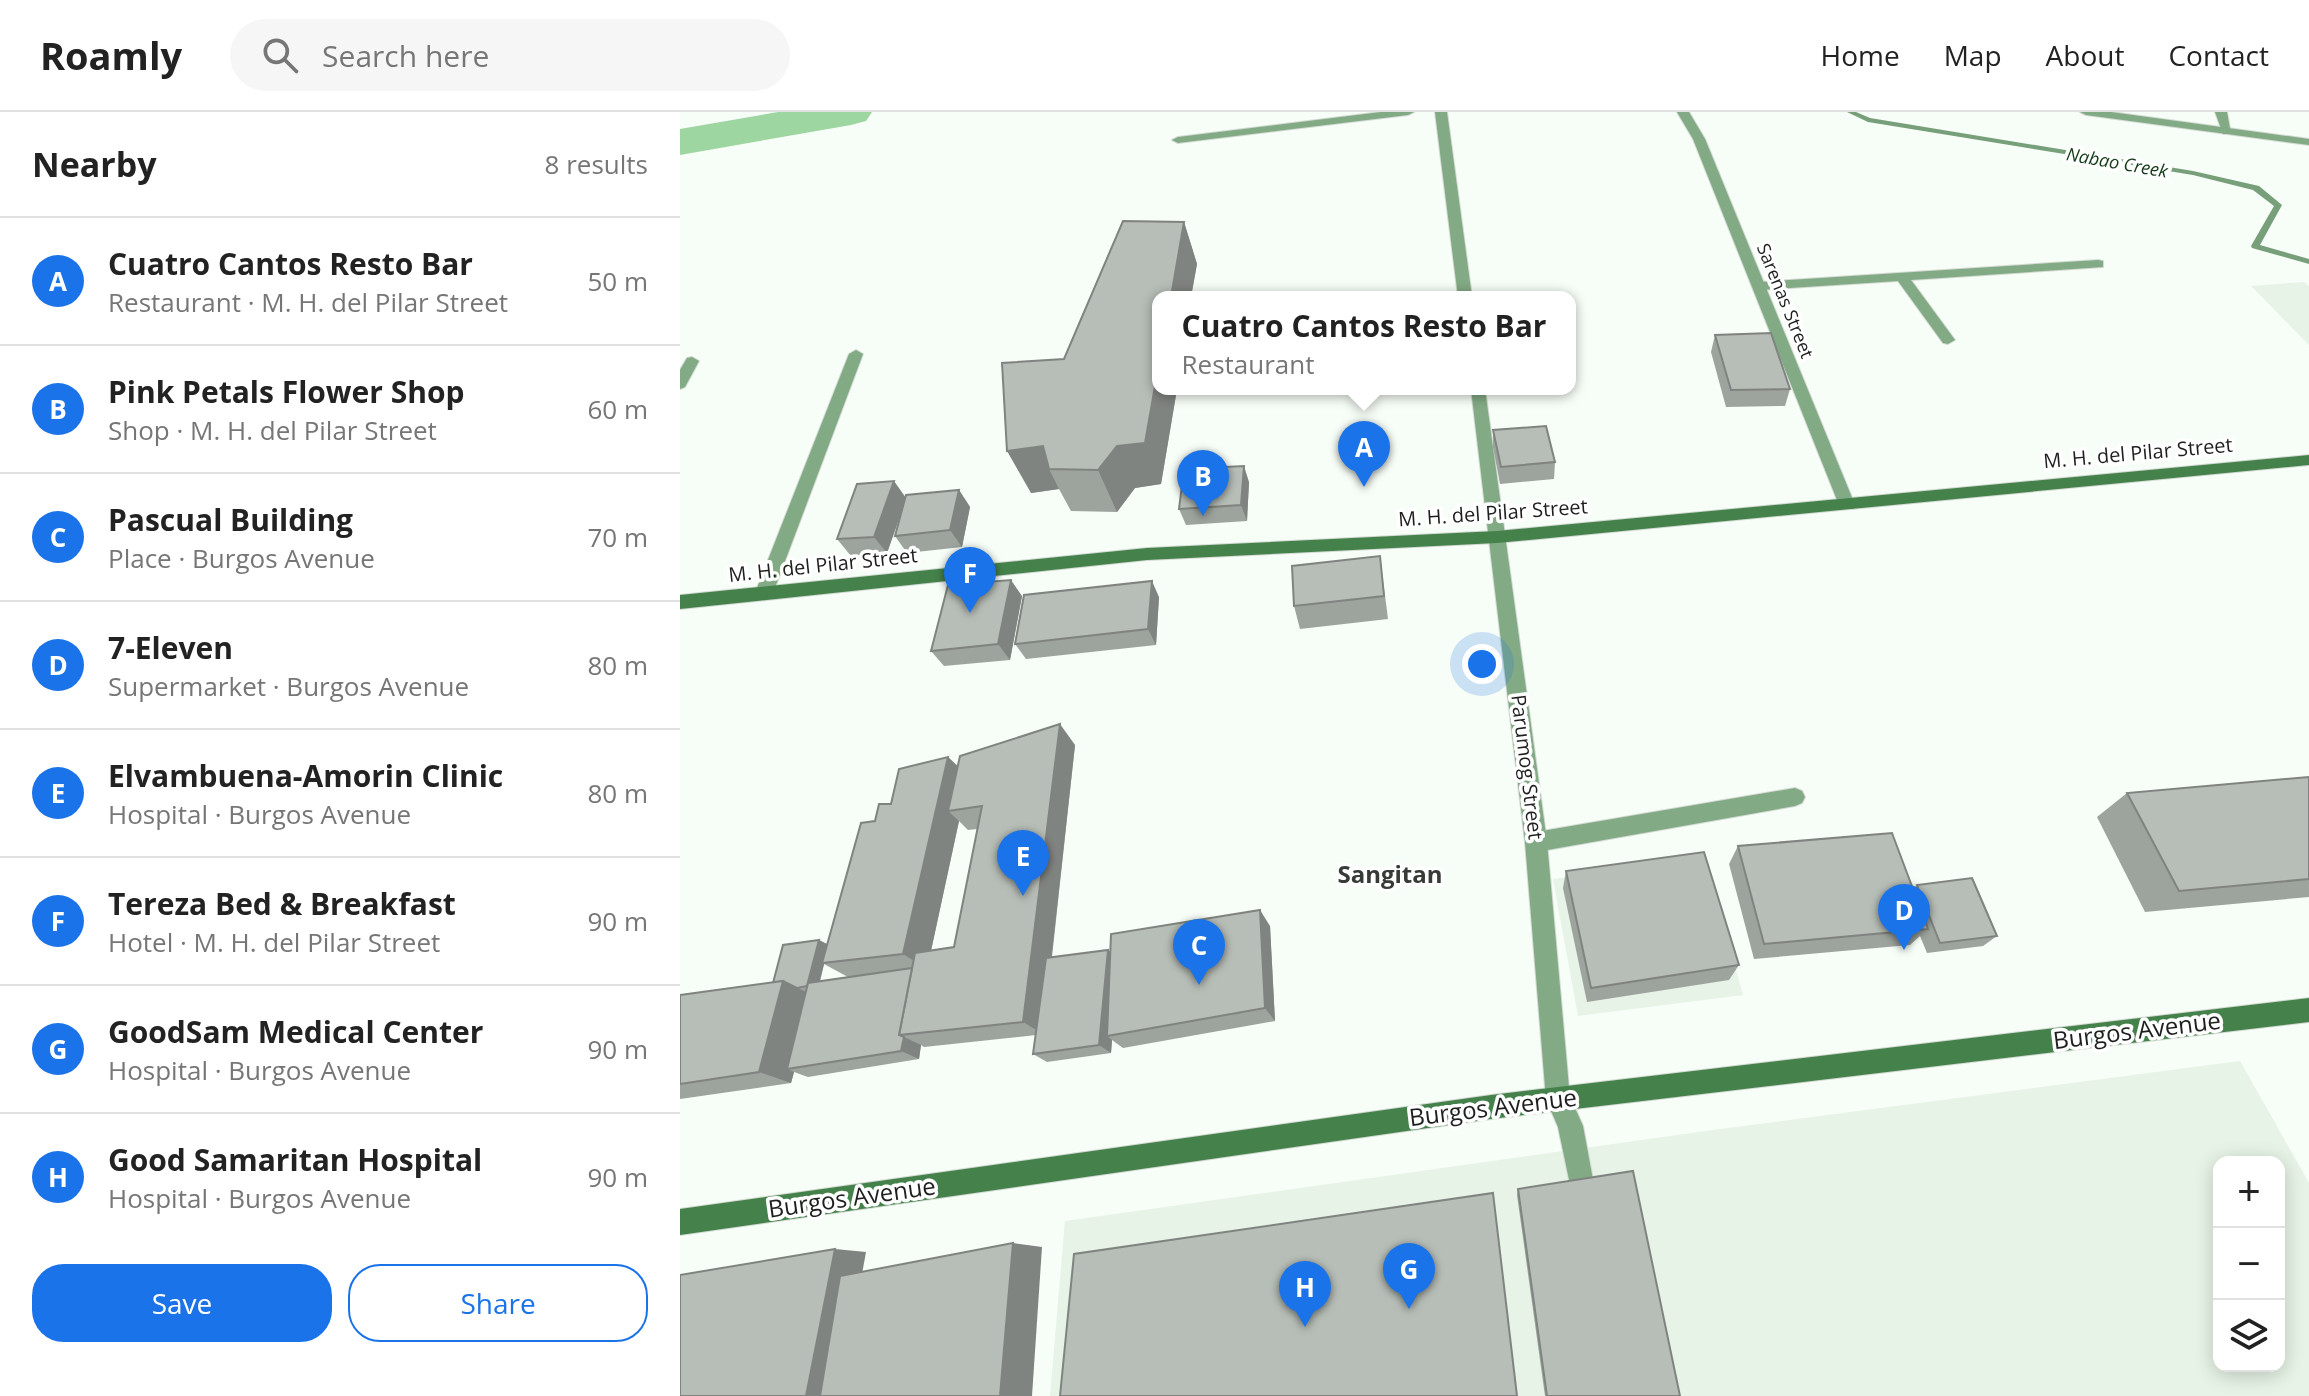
<!DOCTYPE html>
<meta charset="utf-8">
<style>
:root{--surface:#fff;--page:#f6f6f6;--text:#222;--muted:#767676;--line:#e0e0e0;--accent:#1a73e8}
body{margin:0;font-family:"Open Sans",sans-serif;background:var(--page);color:var(--text)}
.controls{position:absolute;right:24px;bottom:24px;display:grid;overflow:hidden;border-radius:16px;box-shadow:0 4px 20px #0003}
.controls button{width:72px;height:72px;display:grid;place-items:center;padding:0;border:0;border-bottom:2px solid var(--line);background:var(--surface);color:var(--text);font:40px sans-serif}
.you{position:absolute;left:802px;top:552px;width:28px;height:28px;margin:-20px;border:6px solid #fff;border-radius:50%;background:#1a73e8;box-shadow:0 0 0 12px #1a73e833}
.badge{display:grid;place-items:center;width:52px;height:52px;border-radius:50%;background:var(--accent);color:#fff;font-size:26px;font-weight:700}
.pin{position:absolute;translate:-50% -66px;filter:drop-shadow(0 2px 4px #0008)}
.pin::after{content:'';position:absolute;top:42px;width:28px;height:24px;background:inherit;clip-path:polygon(0 0,100% 0,50% 100%)}
.popup{position:absolute;left:472px;top:179px;width:424px;height:104px;box-sizing:border-box;display:grid;place-content:center;border-radius:16px;background:var(--surface);filter:drop-shadow(0 2px 6px #0005);font-size:26px;white-space:nowrap;color:var(--muted)}
.popup b{font-size:30px;color:var(--text)}
.popup::after{content:'';position:absolute;left:50%;top:100%;margin-left:-16px;border:16px solid transparent;border-top-color:var(--surface)}
.list{margin:0;padding:0;list-style:none}
h2{display:flex;justify-content:space-between;align-items:center;height:104px;margin:0;padding:0 32px;font-size:34px}
h2 small{font-size:26px;font-weight:400;color:var(--muted)}
.list li{display:grid;grid-template-columns:52px 1fr auto;gap:24px;align-items:center;box-sizing:border-box;height:128px;padding:0 32px;border-top:2px solid var(--line)}
.list b{display:block;font-size:30px;white-space:nowrap}
.list p{margin:0;font-size:26px;white-space:nowrap;color:var(--muted)}
.list em{font-size:26px;font-style:normal;color:var(--muted)}
.actions{display:flex;gap:16px;padding:24px 32px}
.actions a{flex:1;padding:18px 0;border:2px solid var(--accent);border-radius:32px;text-align:center;font-size:28px;color:var(--accent)}
.actions .main{background:var(--accent);color:#fff}
.icon{flex:none;width:44px;height:44px;fill:none;stroke:currentColor;stroke-width:2;stroke-linecap:round;stroke-linejoin:round}
.map{position:relative;flex:none;width:1629px;height:1284px;overflow:hidden}
header{display:flex;align-items:center;gap:48px;box-sizing:border-box;height:112px;padding:0 40px;background:var(--surface);border-bottom:2px solid var(--line)}
header strong{font-size:38px}
nav{display:flex;gap:44px;margin-inline-start:auto;font-size:28px}
.search{width:560px;height:72px;background:var(--page);display:flex;align-items:center;gap:20px;box-sizing:border-box;padding:0 28px;border-radius:44px;color:var(--muted);font-size:30px}
main{display:flex}
aside{flex:1;background:var(--surface)}
.map>svg:first-child{display:block}
</style>
<header>
<strong>Roamly</strong>
<div class="search"><svg class="icon" aria-label="search" viewBox="0 0 24 24"><circle cx="10" cy="10" r="6"/><path d="M15 15l6 6"/></svg>Search here</div>
<nav><a>Home</a><a>Map</a><a>About</a><a>Contact</a></nav>
</header>
<main>
<aside>
<h2>Nearby<small>8 results</small></h2>
<ul class="list">
<li><span class="badge">A</span><div><b>Cuatro Cantos Resto Bar</b><p>Restaurant · M. H. del Pilar Street</p></div><em>50 m</em></li>
<li><span class="badge">B</span><div><b>Pink Petals Flower Shop</b><p>Shop · M. H. del Pilar Street</p></div><em>60 m</em></li>
<li><span class="badge">C</span><div><b>Pascual Building</b><p>Place · Burgos Avenue</p></div><em>70 m</em></li>
<li><span class="badge">D</span><div><b>7-Eleven</b><p>Supermarket · Burgos Avenue</p></div><em>80 m</em></li>
<li><span class="badge">E</span><div><b>Elvambuena-Amorin Clinic</b><p>Hospital · Burgos Avenue</p></div><em>80 m</em></li>
<li><span class="badge">F</span><div><b>Tereza Bed &amp; Breakfast</b><p>Hotel · M. H. del Pilar Street</p></div><em>90 m</em></li>
<li><span class="badge">G</span><div><b>GoodSam Medical Center</b><p>Hospital · Burgos Avenue</p></div><em>90 m</em></li>
<li><span class="badge">H</span><div><b>Good Samaritan Hospital</b><p>Hospital · Burgos Avenue</p></div><em>90 m</em></li>
</ul>
<div class="actions"><a class="main">Save</a><a>Share</a></div>
</aside>
<div class="map">
<svg width="1629" height="1284" viewBox="0 0 1629 1284">
<rect width="100%" height="100%" fill="#f7fdf7"/>
<!-- built -->
<g fill="#e7f3e7" fill-rule="evenodd">
<path d="M1624 170 1629 174V233L1571 174Z"/>
<path d="M1025 749 1063 883 898 904 873 767Z"/>
<path d="M1560 949 1629 1071V1284H370L385 1109 1033 1018ZM1539 1050H1599V1254H1539Z"/>
</g>
<g fill="none" stroke-linecap="round" stroke-linejoin="round">
<!-- stream -->
<path fill="#779f7a" fill-rule="evenodd" d="M1167 0H1176L1190 6 1513 59 1579 74 1602 93 1580 133 1629 147V152L1572 136 1571 134 1594 94 1573 78 1513 63 1188 10Z"/>
<!-- river -->
<path fill="#9dd6a1" fill-rule="evenodd" d="M98 0H192L186 9 171 13 0 43V17Z"/>
<!-- lane casing -->
<g stroke="#d4dad4" stroke-width="2">
<g id="lane">
<path d="M1535 0H1547L1551 22H1543Z"/>
<path d="M1418 148 1423 149V155L1231 168 1275 228 1268 232 1263 231 1218 169 1080 178 1073 174 1080 170Z"/>
<path d="M176 238 183 242 93 481 90 486H78L75 481 169 242Z"/>
<path d="M12 245 19 249 5 275 0 277V258L7 246Z"/>
<path d="M1115 676 1122 679 1125 685 1122 691 1115 694 856 740 848 737 845 730 848 723 856 720Z"/>
<path d="M878 975 887 978 903 1014 914 1073 910 1082 901 1086 892 1082 878 1015 866 987 869 978Z"/>
</g>
</g>
<!-- street casing -->
<g stroke="#d4dad4" stroke-width="2">
<g id="street">
<path d="M701 0H734L728 3 498 31 492 28 498 25Z"/>
<path d="M755 0H767L792 185H778Z"/>
<path d="M997 0H1009L1025 27 1175 393 1173 397H1161L1159 393 1013 27Z"/>
<path d="M1400 0H1431L1629 27V33L1406 3Z"/>
<path d="M791 277H805L867 730 890 987 887 996 878 999 869 996 866 987 845 730Z"/>
</g>
</g>
<!-- secondary casing -->
<g stroke="#d4dad4" stroke-width="2">
<g id="secondary">
<path d="M1629 343V353L817 431 467 448 0 497V483L467 436 817 419Z"/>
<path d="M1629 886V910L811 1007 0 1123V1097L811 983Z"/>
</g>
</g>
<!-- lane -->
<use href="#lane" fill="#82aa84" fill-rule="evenodd"/>
<!-- street -->
<use href="#street" fill="#82aa84" fill-rule="evenodd"/>
<!-- secondary -->
<use href="#secondary" fill="#45824b" fill-rule="evenodd"/>
</g>
<!-- wall -->
<g fill="#9da39d" fill-rule="evenodd">
<path d="M504 110 517 152 511 185H478V277H497L481 372 455 376 437 400 391 399 379 377 351 381 384 247Z"/>
<path d="M1035 223 1110 277 1105 294 1046 295 1031 240Z"/>
<path d="M813 318 875 350 874 367 820 372 813 335Z"/>
<path d="M569 370 567 409 506 413 499 397Z"/>
<path d="M279 378 290 395 282 435 227 441 215 424 220 405 207 441 171 444 157 427 225 385Z"/>
<path d="M700 444 708 507 620 517 614 494Z"/>
<path d="M342 484 330 548 264 554 251 539Z"/>
<path d="M479 485 476 533 346 547 335 532Z"/>
<path d="M395 633 372 845 428 838 431 840 590 814 595 909 443 936 432 928 431 941 367 950 353 942 356 923 244 935 241 933 239 947 128 965 114 960 111 971 0 987V883L93 871 139 828 148 833 195 709 211 692 268 645 278 654ZM279 709 288 718 297 717 274 835 251 839ZM144 852 168 865 140 870Z"/>
<path d="M1629 665V785L1465 800 1417 705 1447 681Z"/>
<path d="M1058 734 1232 777 1237 773 1317 824 1303 834 1247 841 1240 824 1230 833 1074 847 1049 752Z"/>
<path d="M886 759 1059 853 1049 868 907 890 883 776Z"/>
<path d="M838 1077 1000 1284H865L837 1083Z"/>
</g>
<!-- shaded-wall -->
<g fill="#808480">
<path d="M504 110 517 152 511 185H491Z"/>
<path d="M478 257V277H497L481 372 455 376 437 400 418 358Z"/>
<path d="M363 334 369 357 379 377 351 381 327 339Z"/>
<path d="M564 354 569 370 567 409 561 393Z"/>
<path d="M214 369 226 386 207 441 194 425Z"/>
<path d="M279 378 290 395 282 435 270 418Z"/>
<path d="M331 468 342 484 330 548 318 532Z"/>
<path d="M472 469 479 485 476 533 468 517Z"/>
<path d="M380 612 395 633 363 922 343 910Z"/>
<path d="M268 645 288 665 268 699 279 709 247 857 223 842Z"/>
<path d="M580 798 590 814 595 909 585 896Z"/>
<path d="M139 828 149 833 137 879 127 874Z"/>
<path d="M428 838 439 848 427 924 432 928 431 941 419 933Z"/>
<path d="M103 869 133 883 107 957 114 960 111 971 79 960Z"/>
<path d="M224 925 241 933 239 947 221 939Z"/>
<path d="M333 1131 362 1135 352 1284H320Z"/>
<path d="M155 1137 186 1140 160 1284H126Z"/>
</g>
<!-- building -->
<g fill="#b7bdb7" stroke="#808480" stroke-width="2">
<path d="M443 109 504 110 491 185H478V257L465 331 437 334 418 358 369 357 363 334 327 339 322 251 384 247Z"/>
<path d="M1091 221 1110 277 1051 278 1035 223Z"/>
<path d="M866 314 875 350 821 355 813 318Z"/>
<path d="M564 354 561 393 499 397 504 357Z"/>
<path d="M214 369 194 425 157 427 177 372Z"/>
<path d="M279 378 270 418 215 424 226 383Z"/>
<path d="M700 444 704 484 614 494 612 454Z"/>
<path d="M331 468 318 532 251 539 268 473Z"/>
<path d="M472 469 468 517 335 532 344 483Z"/>
<path d="M380 612 343 910 219 923 235 841 274 835 302 694 268 699 280 644Z"/>
<path d="M268 645 223 842 142 851 181 711 195 709 199 692H211L219 657Z"/>
<path d="M1629 665V767L1499 779 1447 681Z"/>
<path d="M1212 721 1248 817 1084 832 1058 734Z"/>
<path d="M1024 740 1059 853 911 876 886 759Z"/>
<path d="M1292 766 1317 824 1260 831 1237 773Z"/>
<path d="M580 798 585 896 427 924 431 822Z"/>
<path d="M139 828 127 874 117 876 103 869 93 871 103 833Z"/>
<path d="M428 838 419 933 353 942 366 846Z"/>
<path d="M232 856 219 923 224 925 221 939 107 957 128 871Z"/>
<path d="M103 869 79 960 0 972V883Z"/>
<path d="M953 1059 1000 1284H867L838 1077Z"/>
<path d="M813 1081 837 1284H380L394 1142Z"/>
<path d="M333 1131 320 1284H140L160 1164Z"/>
<path d="M155 1137 126 1284H0V1163Z"/>
</g>
<g text-anchor="middle" stroke-width="7" stroke-linejoin="round" paint-order="stroke">
<!-- far-water labels -->
<g font-size="18" font-style="italic" fill="#133b18" stroke="#fff">
<text transform="translate(1437 51) rotate(10)" y="6">Nabao Creek</text>
</g>
<!-- far-street labels -->
<g font-size="18" fill="#1e201e" stroke="#fff">
<text transform="translate(1105 189) rotate(68)" y="6">Sarenas Street</text>
</g>
<!-- street labels -->
<g font-size="20" fill="#1e201e" stroke="#fff">
<text transform="translate(1458 341) rotate(-5)" y="7">M. H. del Pilar Street</text>
<text transform="translate(813 401) rotate(-4)" y="7">M. H. del Pilar Street</text>
<text transform="translate(143 453) rotate(-6)" y="7">M. H. del Pilar Street</text>
<text transform="translate(847 655) rotate(83)" y="7">Parumog Street</text>
</g>
<!-- quarter labels -->
<g font-size="24" font-weight="bold" fill="#373b37" stroke="#fff">
<text x="710" y="771">Sangitan</text>
</g>
<!-- near-street labels -->
<g font-size="24" fill="#1e201e" stroke="#fff">
<text transform="translate(1457 919) rotate(-7)" y="8">Burgos Avenue</text>
<text transform="translate(813 996) rotate(-7)" y="8">Burgos Avenue</text>
<text transform="translate(172 1086) rotate(-8)" y="8">Burgos Avenue</text>
</g>
</g>
</svg>
<div class="controls">
<button>+</button>
<button>−</button>
<button><svg class="icon" aria-label="layers" viewBox="0 0 24 24"><path d="M12 4l9 5-9 5-9-5zM3 14l9 5 9-5"/></svg></button>
</div>
<div class="you"></div>
<div class="pin badge" style="left:684px;top:375px">A</div>
<div class="popup"><b>Cuatro Cantos Resto Bar</b>Restaurant</div>
<div class="pin badge" style="left:523px;top:404px">B</div>
<div class="pin badge" style="left:519px;top:873px">C</div>
<div class="pin badge" style="left:1224px;top:838px">D</div>
<div class="pin badge" style="left:343px;top:784px">E</div>
<div class="pin badge" style="left:290px;top:501px">F</div>
<div class="pin badge" style="left:729px;top:1197px">G</div>
<div class="pin badge" style="left:625px;top:1215px">H</div>
</div>
</main>
